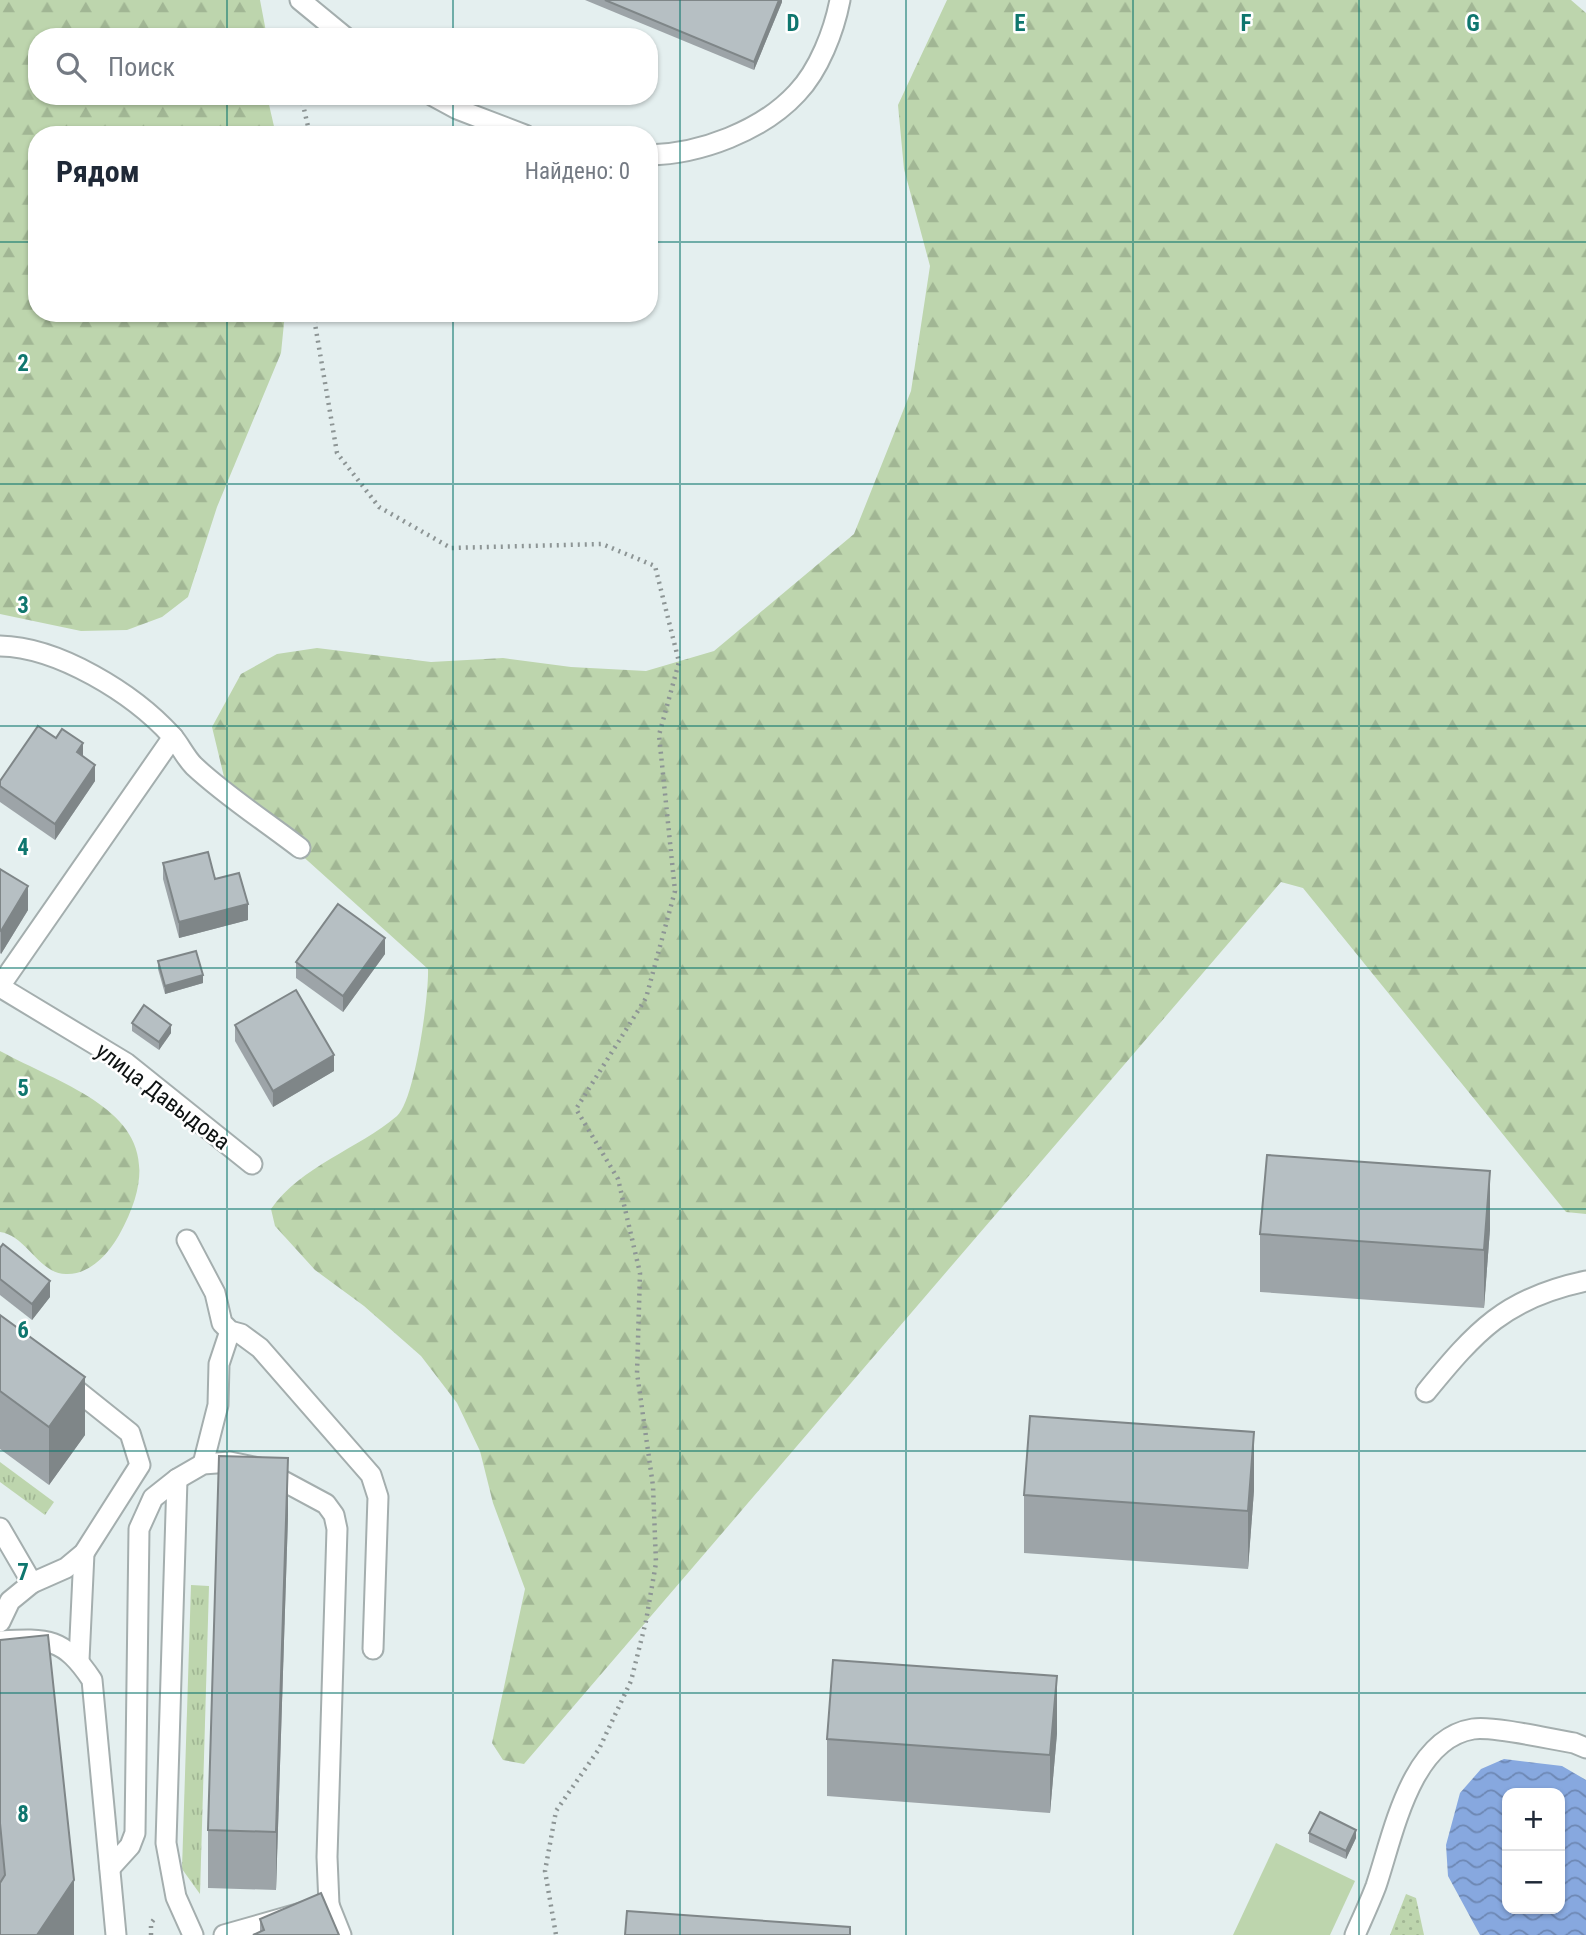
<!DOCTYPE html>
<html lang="ru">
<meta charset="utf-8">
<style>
:root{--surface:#fff;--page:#f6f6f7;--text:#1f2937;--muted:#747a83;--line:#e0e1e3}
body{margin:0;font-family:"Roboto Condensed",sans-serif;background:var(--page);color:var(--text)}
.controls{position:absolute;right:21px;bottom:21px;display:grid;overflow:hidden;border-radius:14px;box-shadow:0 2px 5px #0004}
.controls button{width:63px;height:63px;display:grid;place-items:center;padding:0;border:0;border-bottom:2px solid var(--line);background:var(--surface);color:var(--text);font:35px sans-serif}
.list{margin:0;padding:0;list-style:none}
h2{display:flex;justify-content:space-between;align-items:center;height:91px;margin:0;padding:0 28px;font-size:30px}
h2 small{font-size:23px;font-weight:400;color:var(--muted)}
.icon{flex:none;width:38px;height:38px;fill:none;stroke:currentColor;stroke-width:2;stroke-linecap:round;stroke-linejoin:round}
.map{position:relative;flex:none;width:1586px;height:1935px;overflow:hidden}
.search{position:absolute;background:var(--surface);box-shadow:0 2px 5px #0004;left:28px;top:28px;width:630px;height:77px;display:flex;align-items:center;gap:18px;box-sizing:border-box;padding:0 24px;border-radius:28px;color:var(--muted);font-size:26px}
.panel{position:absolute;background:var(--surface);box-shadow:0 2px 5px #0004;left:28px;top:126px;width:630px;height:196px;border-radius:28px}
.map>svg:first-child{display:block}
</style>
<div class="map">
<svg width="1586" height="1935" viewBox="0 0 1586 1935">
<defs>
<pattern id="grass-tufts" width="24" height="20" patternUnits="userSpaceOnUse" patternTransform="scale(1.75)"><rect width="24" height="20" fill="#bdd5ad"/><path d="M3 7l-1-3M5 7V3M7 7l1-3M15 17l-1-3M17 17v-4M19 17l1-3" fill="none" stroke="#a1b694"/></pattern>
<pattern id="forest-firs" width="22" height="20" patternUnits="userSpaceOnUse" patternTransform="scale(1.75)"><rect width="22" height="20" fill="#bdd5ad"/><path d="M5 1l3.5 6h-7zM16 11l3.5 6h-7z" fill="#a1b694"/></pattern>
<pattern id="park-dots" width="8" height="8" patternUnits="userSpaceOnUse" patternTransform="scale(1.75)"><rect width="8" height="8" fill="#bdd5ad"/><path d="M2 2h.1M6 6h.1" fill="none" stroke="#a1b694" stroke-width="1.8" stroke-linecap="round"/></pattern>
<pattern id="water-waves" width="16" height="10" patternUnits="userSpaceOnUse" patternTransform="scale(1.75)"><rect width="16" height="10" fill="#87a8df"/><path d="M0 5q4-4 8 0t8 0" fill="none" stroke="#6d87b3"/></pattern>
</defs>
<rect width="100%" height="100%" fill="#e4efef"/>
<!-- grass -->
<g fill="url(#grass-tufts)">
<path d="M0 1462 54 1502 45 1515 0 1482Z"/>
<path d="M191 1585 209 1586 200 1894 182 1869Z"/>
</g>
<!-- forest -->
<g fill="url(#forest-firs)">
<path d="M0 0H260L267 37H37V96H267L276 135H37V313H285L281 353 217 507 188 597 162 617 127 630 81 631 0 614Z"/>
<path d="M947 0H1571L1586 13V1214L1566 1212 1303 888 1281 882 524 1764 503 1760 492 1743 525 1589 493 1503 480 1451 457 1403 421 1356 364 1306 315 1270 275 1226 271 1209C301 1166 358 1149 397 1116 415 1100 429 995 428 969L268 825 225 781 212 727 241 674 277 654 317 648 431 662 503 658 571 667 646 671 714 651 854 534 911 391 930 266 904 169 898 105Z"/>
<path d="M0 1051C80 1094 184 1119 119 1235 109 1253 90 1275 66 1274 39 1274 26 1235 0 1232Z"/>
</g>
<!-- park -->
<path fill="url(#park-dots)" d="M1406 1894 1416 1898 1424 1935H1390Z"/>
<!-- pitch -->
<path fill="#bdd5ad" d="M1276 1843 1355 1881 1330 1935H1233Z"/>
<!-- water -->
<path fill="url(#water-waves)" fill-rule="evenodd" d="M1504 1759 1562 1766 1586 1780V1935H1480L1448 1876 1446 1845 1460 1793 1481 1769ZM1507 1793H1560V1909H1507Z"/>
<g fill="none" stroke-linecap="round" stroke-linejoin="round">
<!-- lane casing -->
<g stroke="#a4aeae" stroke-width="23">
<g id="lane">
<path d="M300 0 345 37"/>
<path d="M433 96 457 109 525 135"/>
<path d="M649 155C700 154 762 131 797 93 819 70 834 31 840 0"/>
<path d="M0 646C58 647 133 693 172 736 180 745 185 757 194 766 226 796 265 821 300 848"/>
<path d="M0 986 173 737"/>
<path d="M0 987 126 1063 252 1164"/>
<path d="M187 1240 215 1293 222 1323 230 1331 241 1334 260 1348 371 1475 378 1497 373 1649"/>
<path d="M1426 1392C1476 1331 1505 1298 1586 1281"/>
<path d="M203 1464 218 1405 219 1364 230 1331"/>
<path d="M177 1479 166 1843 176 1897 193 1935"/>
<path d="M0 1528 32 1583 10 1601 0 1622"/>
<path d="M32 1583 66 1568 84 1553 140 1465 130 1433 65 1381"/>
<path d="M0 1641C48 1638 64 1638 92 1680L116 1935"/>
<path d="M79 1660 84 1553"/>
<path d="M110 1868 130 1846 135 1833 139 1529 153 1498 177 1479 203 1464 230 1462 259 1468 326 1504 334 1515 337 1529 327 1857 329 1905 224 1935"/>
<path d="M329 1905 341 1935"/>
<path d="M1355 1935C1362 1919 1370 1902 1376 1886 1393 1836 1410 1739 1473 1729 1495 1726 1549 1739 1574 1743L1586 1748"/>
</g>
</g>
<!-- path -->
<g stroke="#8d9595" stroke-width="4.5" stroke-dasharray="2 5" stroke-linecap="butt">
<path d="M301 96 310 135"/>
<path d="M316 313 315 324 337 453 379 507 451 548 602 544 655 566 679 662 659 735 675 891 646 998 576 1109 618 1179 640 1273 637 1373 653 1486 656 1563 646 1621 631 1681 599 1749 556 1811 545 1871 556 1935"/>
<path d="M151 1935V1923L156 1917"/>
</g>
<!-- lane -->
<use href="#lane" stroke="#fff" stroke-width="19"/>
</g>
<!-- wall -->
<g fill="#9da4a8">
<path d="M585 0H782V2L754 70Z"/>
<path d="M83 756 95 781 55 840 0 802V781Z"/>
<path d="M163 863 215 879 248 920 179 938 163 879Z"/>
<path d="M0 869 28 910 1 954 0 953Z"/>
<path d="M385 954 343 1012 296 978V962Z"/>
<path d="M158 961 203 983 165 994 158 969Z"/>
<path d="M132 1023 171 1033 159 1050 132 1031Z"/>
<path d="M235 1025 334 1071 273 1107 235 1041Z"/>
<path d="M1490 1229 1484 1308 1260 1292V1234Z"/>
<path d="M0 1248 50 1297 32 1320 0 1295Z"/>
<path d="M0 1315 85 1435 49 1485 0 1449Z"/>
<path d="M1254 1490 1248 1569 1024 1553V1495Z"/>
<path d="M288 1516 276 1890 208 1888V1830Z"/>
<path d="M0 1640 74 1935H0Z"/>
<path d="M1057 1733 1050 1813 827 1796V1739Z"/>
<path d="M1309 1833 1356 1838 1346 1859 1309 1842Z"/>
<path d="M260 1919 339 1935 260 1932Z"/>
</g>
<!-- shaded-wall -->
<g fill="#7f8688">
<path d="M779 0H782V2L754 70V62Z"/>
<path d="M83 743V759L77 752Z"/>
<path d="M95 765V781L55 840V824Z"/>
<path d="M28 886V910L1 954V931Z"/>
<path d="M248 904V920L179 938V922Z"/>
<path d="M385 938V954L343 1012V996Z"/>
<path d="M203 975V983L165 994V986Z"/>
<path d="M171 1025V1033L159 1050V1042Z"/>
<path d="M334 1055V1071L273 1107V1091Z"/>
<path d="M1490 1171V1229L1484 1308V1250Z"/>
<path d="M50 1281V1297L32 1320V1304Z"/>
<path d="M85 1377V1435L49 1485V1427Z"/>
<path d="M1254 1432V1490L1248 1569V1511Z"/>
<path d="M288 1458V1516L276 1890V1832Z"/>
<path d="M1057 1676V1733L1050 1813V1755Z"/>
<path d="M1356 1830V1838L1346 1859V1851Z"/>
<path d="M74 1880V1935H37Z"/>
</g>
<!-- building -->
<g fill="#b6bfc3" stroke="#7f8688" stroke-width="2">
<path d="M605 0H779L754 62Z"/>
<path d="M38 726 56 738 62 729 83 743 77 752 95 765 55 824 0 786V781Z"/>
<path d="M208 852 215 879 239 873 248 904 179 922 163 863Z"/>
<path d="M0 869 28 886 1 931 0 930Z"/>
<path d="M338 904 385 938 343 996 296 962Z"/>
<path d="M196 951 203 975 165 986 158 961Z"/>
<path d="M296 990 334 1055 273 1091 235 1025Z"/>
<path d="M144 1005 171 1025 159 1042 132 1023Z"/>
<path d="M1267 1155 1490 1171 1484 1250 1260 1234Z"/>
<path d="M3 1244 50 1281 32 1304 0 1279V1248Z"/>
<path d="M0 1315 85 1377 49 1427 0 1391Z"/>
<path d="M1030 1416 1254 1432 1248 1511 1024 1495Z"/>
<path d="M219 1456 288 1458 276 1832 208 1830Z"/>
<path d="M48 1635 74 1880 37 1935H0V1883L5 1875 0 1823V1640Z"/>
<path d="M833 1660 1057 1676 1050 1755 827 1739Z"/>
<path d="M1320 1812 1356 1830 1346 1851 1309 1833Z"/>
<path d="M321 1893 339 1935H253L264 1930 260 1919Z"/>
<path d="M627 1911 850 1927V1935H625Z"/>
</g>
<!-- grid -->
<path fill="none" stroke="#0f766e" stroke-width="2" stroke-opacity="0.55" d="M227 0V37M453 0V37M680 0V1935M906 0V1935M1133 0V1935M1359 0V1935M227 96V135M453 96V135M0 242H37M649 242H1586M227 313V1935M453 313V1935M0 484H1586M0 726H1586M0 968H1586M0 1209H1586M0 1451H1586M0 1693H1586"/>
<g text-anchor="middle" stroke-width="5" stroke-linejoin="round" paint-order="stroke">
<!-- street labels -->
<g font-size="23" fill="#0e1212" stroke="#fff">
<text transform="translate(163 1096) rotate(37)" y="8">улица Давыдова</text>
</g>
</g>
<g font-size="23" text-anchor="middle" font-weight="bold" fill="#0f766e" stroke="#fff" stroke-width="5" stroke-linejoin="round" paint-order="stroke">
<text x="793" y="31">D</text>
<text x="1020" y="31">E</text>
<text x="1246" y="31">F</text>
<text x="1473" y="31">G</text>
<text x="23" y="371">2</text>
<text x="23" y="613">3</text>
<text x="23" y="855">4</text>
<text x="23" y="1096">5</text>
<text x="23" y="1338">6</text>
<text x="23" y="1580">7</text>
<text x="23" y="1822">8</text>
</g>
</svg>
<div class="controls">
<button>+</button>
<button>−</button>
</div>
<div class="search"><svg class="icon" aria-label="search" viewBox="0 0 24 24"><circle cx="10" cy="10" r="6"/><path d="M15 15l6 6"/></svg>Поиск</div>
<section class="panel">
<h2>Рядом<small>Найдено: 0</small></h2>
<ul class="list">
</ul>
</section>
</div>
